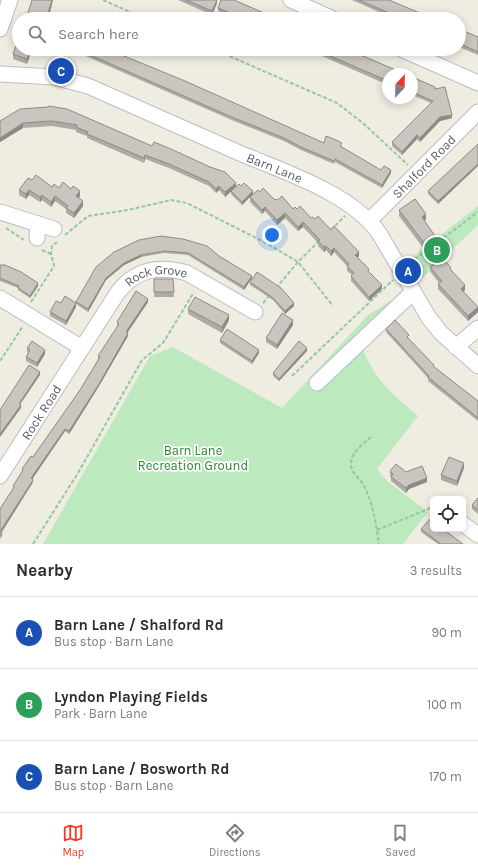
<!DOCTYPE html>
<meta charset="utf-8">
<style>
:root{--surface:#fff;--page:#f7f7f7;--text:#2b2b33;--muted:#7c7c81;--line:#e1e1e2;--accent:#fa371d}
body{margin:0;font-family:Karla,sans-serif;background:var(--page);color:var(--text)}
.controls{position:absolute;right:12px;bottom:12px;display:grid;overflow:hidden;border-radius:6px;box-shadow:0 2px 10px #0003}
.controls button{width:36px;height:36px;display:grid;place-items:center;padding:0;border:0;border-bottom:1px solid var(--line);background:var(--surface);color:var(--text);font:20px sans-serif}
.compass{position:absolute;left:382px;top:68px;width:36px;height:36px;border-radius:50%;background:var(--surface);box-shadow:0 2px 10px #0003;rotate:22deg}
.you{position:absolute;left:272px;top:235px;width:14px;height:14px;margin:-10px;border:3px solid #fff;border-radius:50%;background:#1a73e8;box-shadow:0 0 0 6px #1a73e833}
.badge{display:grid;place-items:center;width:26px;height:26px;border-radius:50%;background:var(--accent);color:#fff;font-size:13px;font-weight:700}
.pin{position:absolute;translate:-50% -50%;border:2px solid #fff;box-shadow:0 1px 4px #0006}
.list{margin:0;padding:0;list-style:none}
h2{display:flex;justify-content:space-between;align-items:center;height:52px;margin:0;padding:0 16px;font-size:17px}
h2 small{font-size:13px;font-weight:400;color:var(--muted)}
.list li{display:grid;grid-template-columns:26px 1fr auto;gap:12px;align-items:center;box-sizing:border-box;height:72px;padding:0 16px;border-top:1px solid var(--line)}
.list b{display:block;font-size:15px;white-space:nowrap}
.list p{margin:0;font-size:13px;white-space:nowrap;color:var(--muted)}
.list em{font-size:13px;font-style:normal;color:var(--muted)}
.icon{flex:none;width:22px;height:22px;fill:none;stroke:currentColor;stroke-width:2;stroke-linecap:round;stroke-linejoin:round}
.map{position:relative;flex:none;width:478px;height:544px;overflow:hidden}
.search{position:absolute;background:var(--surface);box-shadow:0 2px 10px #0003;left:12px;right:12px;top:12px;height:44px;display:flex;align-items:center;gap:10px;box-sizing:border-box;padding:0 14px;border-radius:22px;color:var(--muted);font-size:15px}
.sheet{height:268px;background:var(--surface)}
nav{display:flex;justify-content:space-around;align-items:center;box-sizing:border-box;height:56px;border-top:1px solid var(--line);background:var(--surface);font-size:11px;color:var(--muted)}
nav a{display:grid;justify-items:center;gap:2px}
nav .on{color:var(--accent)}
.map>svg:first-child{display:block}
</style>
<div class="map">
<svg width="478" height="544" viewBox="0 0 478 544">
<rect width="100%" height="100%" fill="#efede2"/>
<!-- green -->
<g fill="#bce9be">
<path d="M478 206V225L421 279 410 259Z"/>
<path d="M401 292 408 302 362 347C376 382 391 392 418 416L377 469 387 481 428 512 403 544H43L150 356 173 347 282 408 368 315 395 298Z"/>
</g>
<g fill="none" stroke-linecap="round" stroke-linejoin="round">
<!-- minor casing -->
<g stroke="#babdc3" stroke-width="17">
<g id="minor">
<path d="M291 0 333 19"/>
<path d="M0 29 10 0"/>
<path d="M401 49 478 83"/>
<path id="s1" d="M0 74 54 77 88 86C137 108 186 129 235 151 281 171 350 192 379 233L429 318 441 333 478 366"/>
<path d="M0 212 54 229"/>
<path id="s2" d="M370 220 478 112"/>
<path d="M37 238 38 224"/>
<path d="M0 298 82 348"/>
<path d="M456 347 478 328"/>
<path d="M317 383 413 292"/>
<path id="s3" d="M0 476 118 292C136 269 159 265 187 273L255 312"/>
<path d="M463 524 478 535"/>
</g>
</g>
<!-- path -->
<g stroke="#93c9a4" stroke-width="2" stroke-dasharray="4 2" stroke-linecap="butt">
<path d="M103 0 146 19"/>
<path d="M213 49 337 103 364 124 408 165"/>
<path d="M6 228 24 240"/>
<path d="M331 230 345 216"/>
<path d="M65 235 88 216 128 210 171 200 187 203 266 243 298 262 333 306"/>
<path d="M42 250 51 254"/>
<path d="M410 263 478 212"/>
<path d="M276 288 298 262 319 241"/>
<path d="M31 302 54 266 51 254 52 246 57 242"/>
<path d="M263 303 269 296"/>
<path d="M0 361 23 326"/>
<path d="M292 376 393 280"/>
<path d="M371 437C363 444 351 452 351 464 351 473 358 477 363 484 373 502 376 524 379 544"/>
<path d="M377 530 433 507"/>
<path d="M33 544 78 473 142 360 163 343 194 292"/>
</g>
<!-- minor -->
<use href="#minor" stroke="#fff" stroke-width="15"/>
</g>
<!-- wall -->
<g fill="#aeaaa4">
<path d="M178 0H217V3L212 15Z"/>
<path d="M352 0H389L434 19H395Z"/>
<path d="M218 8 278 19H237L218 11Z"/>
<path d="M459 29 478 37V55L459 47Z"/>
<path d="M32 49 27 64 13 59V54Z"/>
<path d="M306 49H347L388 74V85Z"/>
<path d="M81 51 324 143 342 146 341 147 381 170 391 173 382 188 335 162 334 164 301 150 284 141 234 121 81 54Z"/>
<path d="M412 77 435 89 452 118 440 121 420 142 417 139 402 155 392 146V142L431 103 412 95Z"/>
<path d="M48 107 236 187 241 186 253 194 242 205 231 194V191L234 188 225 197 219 190 216 193 209 186 169 168 145 159 144 163 87 138V136L76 132V130L52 126 23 128 0 142V121Z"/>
<path d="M478 144 438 204 428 194V191Z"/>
<path d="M32 180 52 187 59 188 80 196 79 198 83 206 74 218 66 213V209L55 201 51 207 42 200 40 202 29 195 26 199 19 195V190Z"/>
<path d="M260 192 293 209H297L311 218 315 219 331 230 359 256 358 258 382 289 369 301 351 281V276L352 275 347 271V266L334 252 331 256 326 250 324 252 318 246V243L303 227 298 231 285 218 277 225 265 211 262 214 250 202V197Z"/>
<path d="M399 210 426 219 425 221 435 241 424 249 399 216Z"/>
<path d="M139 240 219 256 252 278 244 290 188 255 164 253 141 257 124 265 106 280 88 312 76 304V302Z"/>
<path d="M0 265 38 286 30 298 18 290V288L0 281Z"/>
<path d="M430 267 451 270 465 290 463 292 478 312 468 321 438 289V284L439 283 430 271Z"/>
<path d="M154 279H173L174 297H154Z"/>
<path d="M250 282 294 306 285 314 273 300 250 285Z"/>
<path d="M148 302 127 333 128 336 99 386 78 420 69 434 65 431 32 479 33 482 2 532V536L0 539V509L13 489V486L22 472V469L33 457 80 390 99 359 98 358V356L118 326 117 325V322Z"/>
<path d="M76 307 66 325 50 316V312Z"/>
<path d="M188 309 229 320 222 333 188 314Z"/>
<path d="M293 325 277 349 266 342V338Z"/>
<path d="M386 329 409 339 434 367 478 401V421L428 381V378L386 332Z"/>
<path d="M220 340 259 353 252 364 220 343Z"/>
<path d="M27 348 45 354 37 367 26 361V357L28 353 27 352Z"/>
<path d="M307 351 279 381 273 376V373Z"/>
<path d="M464 468 457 486 441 480V475Z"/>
<path d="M390 471 406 472 427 482 409 489 406 493 391 481V477L390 476Z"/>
<path d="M478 498V514L472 509V505Z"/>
<path d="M421 529 463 544H438L421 532Z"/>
</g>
<!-- shaded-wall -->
<g fill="#8d8b86">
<path d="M52 0H53L50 13 48 19H46Z"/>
<path d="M217 0V3L212 15V11Z"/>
<path d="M31 49H32L27 64V59Z"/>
<path d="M452 115V118L440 121 420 142V138L440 117Z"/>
<path d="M23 123V128L0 142V138L1 137Z"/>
<path d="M417 135V139L402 155V152Z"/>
<path d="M145 155V159L144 163V158Z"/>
<path d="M478 164V166L438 204V201Z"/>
<path d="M391 170V173L382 188V185Z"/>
<path d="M236 183V187L225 197V192Z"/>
<path d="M219 186V190L216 193V189Z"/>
<path d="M29 190V195L26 199V194Z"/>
<path d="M80 191V196L76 201V196Z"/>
<path d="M253 191V194L242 205V202Z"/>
<path d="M42 195V200L40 202V197Z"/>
<path d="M55 196V201L51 207V202Z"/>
<path d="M83 201V206L74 218V213Z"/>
<path d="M265 207V211L262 214V210Z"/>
<path d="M285 213V218L277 225V220Z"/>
<path d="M426 214V219L422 222V217Z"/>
<path d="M303 222V227L298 231V227Z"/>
<path d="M435 236V241L424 249V243Z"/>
<path d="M326 246V250L324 252V247Z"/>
<path d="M334 248V252L331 256V251Z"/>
<path d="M359 252V256L355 260V255Z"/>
<path d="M141 255V257L124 265 106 280 88 312V309L106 278 124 263Z"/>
<path d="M252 276V278L244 290V287Z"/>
<path d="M38 283V286L30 298V296Z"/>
<path d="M382 285V289L369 301V297Z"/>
<path d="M465 285V290L461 294V289Z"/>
<path d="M148 299V302L126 335V332Z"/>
<path d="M76 303V307L66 325V321Z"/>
<path d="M294 303V306L285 314V311Z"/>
<path d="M478 307V312L468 321V316Z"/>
<path d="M229 315V320L222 333V327Z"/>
<path d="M293 320V325L277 349V345Z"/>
<path d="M128 333V336L99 386 69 434V431Z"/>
<path d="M307 348V351L279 381V379Z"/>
<path d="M45 350V354L37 367V363Z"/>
<path d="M259 350V353L252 364V361Z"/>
<path d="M40 372V375L19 406V404Z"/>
<path d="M21 405V408L0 437V434Z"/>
<path d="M65 429V431L31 481V478Z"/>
<path d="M464 463V468L457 486V481Z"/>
<path d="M427 478V482L409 489 406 493V488L409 485Z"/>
<path d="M33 480V482L1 533V530Z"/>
</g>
<!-- building -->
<g fill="#cac6bf" stroke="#8d8b86">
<path d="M32 0H52L46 19H26Z"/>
<path d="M186 0H217L212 11Z"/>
<path d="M221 0H234L278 19H245L218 8Z"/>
<path d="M359 0H389L434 19H403Z"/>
<path d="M459 29 478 37V52L459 43Z"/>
<path d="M19 38V49H31L27 59 13 54Z"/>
<path d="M82 49H107L185 81 324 143 326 136 334 139 342 143 340 146 381 170 384 166 391 170 382 185 335 159 334 161 301 147 284 138 234 118 81 51Z"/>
<path d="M314 49H347L405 74H388V81Z"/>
<path d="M412 77 435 87V89L445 87 452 115 440 117 420 138 417 135 402 152 392 142 433 101 412 92Z"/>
<path d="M49 106 67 109 152 146 154 142 171 149 210 167 225 172 236 183 225 192 219 186 216 189 209 182 169 164 145 155 144 158 87 134 88 132 76 127 77 125 52 121 23 123 0 138V121L20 109 48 107Z"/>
<path d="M478 144V164L438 201 428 191Z"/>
<path d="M36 175 52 187 54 184 59 188 63 182 71 189 73 186 80 191 76 196 83 201 74 213 66 208 68 206 55 196 51 202 42 195 40 197 29 190 26 194 19 190 28 178 32 180Z"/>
<path d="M244 183 253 191 242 202 231 191 239 184 241 186Z"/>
<path d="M263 188 275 200 276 199 278 200 282 196 293 209 295 207 297 209 300 206 311 218 313 217 315 219 318 216 331 230 334 226 359 252 355 255 369 269 368 271 382 285 369 297 351 276 354 273 347 266 349 264 334 248 331 251 326 246 324 247 318 241 320 240 303 222 298 227 285 213 277 220 265 207 262 210 250 197 258 190 260 192Z"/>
<path d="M415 199 426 214 422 217 435 236 424 243 399 210Z"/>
<path d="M161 236 183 239 207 246 219 256 252 276 244 287 188 253 164 251 141 255 124 263 106 278 88 309 76 302 96 267 114 252 139 240Z"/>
<path d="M442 257 451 268 450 269 465 285 461 289 478 307 468 316 438 284 442 281 430 267Z"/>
<path d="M0 265H5L21 272 38 283 30 296 18 288 19 286 0 278Z"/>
<path d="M257 272 281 288 294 303 285 311 273 298 250 282Z"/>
<path d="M154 279H173L174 292H154Z"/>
<path d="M136 291 148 299 126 332 128 333 99 384 78 417 69 431 65 429 31 478 33 480 1 530 2 534 0 536V509L14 487 13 486 23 470 22 469 31 456 33 457 80 390 100 357 98 356 119 324 117 322Z"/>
<path d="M65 296 76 303 66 321 50 312 56 301 61 303Z"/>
<path d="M195 297 229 315 222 327 188 309Z"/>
<path d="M282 313 293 320 277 345 266 338Z"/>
<path d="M395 320 409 335 407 337 434 365 433 366 478 401V418L428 377 429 376 386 329Z"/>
<path d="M227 329 259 350 252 361 220 340Z"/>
<path d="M32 341 45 350 37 363 26 357 30 350 27 348Z"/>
<path d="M299 341 307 348 279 379 273 373Z"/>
<path d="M29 365 40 372 19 404 21 405 0 434V410Z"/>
<path d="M449 457 464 463 457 481 441 475Z"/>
<path d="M396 464 406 472 422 466 427 478 409 485 406 488 391 477 393 474 390 471Z"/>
<path d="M478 498V510L472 505Z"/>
<path d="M430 519 433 521V529H443L463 544H441L421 529Z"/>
</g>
<g text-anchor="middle" stroke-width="3.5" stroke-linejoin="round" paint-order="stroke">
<!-- street labels -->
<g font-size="13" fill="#5a5f65" stroke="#fff">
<text dy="5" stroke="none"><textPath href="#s2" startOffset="76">Shalford Road</textPath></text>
<text dy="5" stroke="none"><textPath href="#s1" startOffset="293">Barn Lane</textPath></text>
<text dy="5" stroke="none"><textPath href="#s3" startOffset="263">Rock Grove</textPath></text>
<text dy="5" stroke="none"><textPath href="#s3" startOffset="76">Rock Road</textPath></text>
</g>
<!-- park labels -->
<g font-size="13" fill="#2b8333" stroke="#fff">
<text x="193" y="455">Barn Lane<tspan x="193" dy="15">Recreation Ground</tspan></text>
</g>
</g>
</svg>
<div class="controls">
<button><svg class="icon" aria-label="locate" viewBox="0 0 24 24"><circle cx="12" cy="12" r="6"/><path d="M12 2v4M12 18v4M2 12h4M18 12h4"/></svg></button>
</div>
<svg class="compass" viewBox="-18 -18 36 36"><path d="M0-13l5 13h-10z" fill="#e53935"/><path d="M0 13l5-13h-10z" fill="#7c7c81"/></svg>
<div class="you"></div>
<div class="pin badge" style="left:408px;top:271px;background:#1a4fb4">A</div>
<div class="pin badge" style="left:437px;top:250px;background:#2e9e5b">B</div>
<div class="pin badge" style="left:61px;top:71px;background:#1a4fb4">C</div>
<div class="search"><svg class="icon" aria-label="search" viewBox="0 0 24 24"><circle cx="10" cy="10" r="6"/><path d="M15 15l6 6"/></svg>Search here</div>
</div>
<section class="sheet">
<h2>Nearby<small>3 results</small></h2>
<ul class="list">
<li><span class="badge" style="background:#1a4fb4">A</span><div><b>Barn Lane / Shalford Rd</b><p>Bus stop · Barn Lane</p></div><em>90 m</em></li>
<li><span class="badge" style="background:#2e9e5b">B</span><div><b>Lyndon Playing Fields</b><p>Park · Barn Lane</p></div><em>100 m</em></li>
<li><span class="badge" style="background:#1a4fb4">C</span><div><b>Barn Lane / Bosworth Rd</b><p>Bus stop · Barn Lane</p></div><em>170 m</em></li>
</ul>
</section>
<nav>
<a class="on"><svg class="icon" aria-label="map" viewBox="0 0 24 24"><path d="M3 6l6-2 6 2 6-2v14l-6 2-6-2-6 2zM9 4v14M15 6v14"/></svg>Map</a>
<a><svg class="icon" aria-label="directions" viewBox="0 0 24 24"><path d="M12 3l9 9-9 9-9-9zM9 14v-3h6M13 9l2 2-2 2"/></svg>Directions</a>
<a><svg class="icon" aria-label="saved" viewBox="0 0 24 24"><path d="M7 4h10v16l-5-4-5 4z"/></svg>Saved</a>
</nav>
